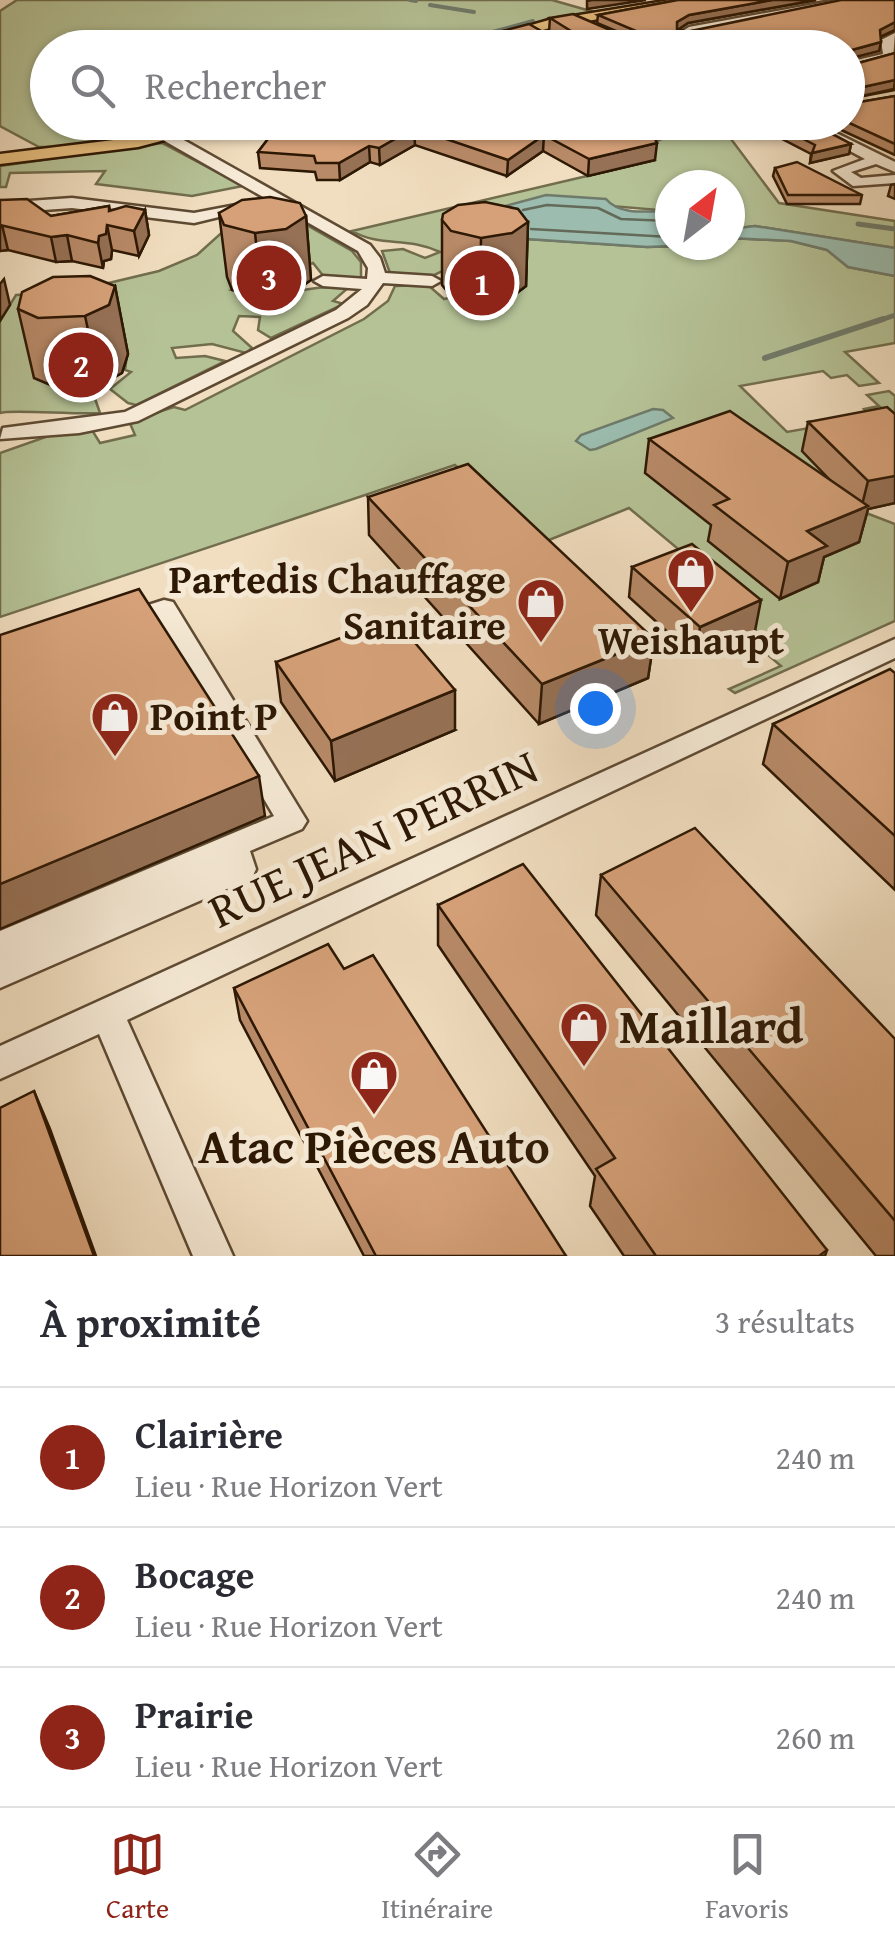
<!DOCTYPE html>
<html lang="fr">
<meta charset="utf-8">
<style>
:root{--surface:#fff;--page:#f7f7f7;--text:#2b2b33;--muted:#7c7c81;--line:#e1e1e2;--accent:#8f2418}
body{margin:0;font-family:"Gentium Book Plus",serif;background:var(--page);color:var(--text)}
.compass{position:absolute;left:655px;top:170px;width:90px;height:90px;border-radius:50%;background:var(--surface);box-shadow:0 2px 8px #0004;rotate:31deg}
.you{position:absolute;left:595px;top:708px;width:35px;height:35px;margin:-25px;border:8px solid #fff;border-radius:50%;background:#1a73e8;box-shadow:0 0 0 15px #1a73e833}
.badge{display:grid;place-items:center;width:65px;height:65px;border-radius:50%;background:var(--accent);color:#fff;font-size:32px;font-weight:700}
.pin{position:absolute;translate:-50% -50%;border:5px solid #fff;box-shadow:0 2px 10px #0006}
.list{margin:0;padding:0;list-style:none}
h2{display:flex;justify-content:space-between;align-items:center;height:130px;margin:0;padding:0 40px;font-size:42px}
h2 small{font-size:32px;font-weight:400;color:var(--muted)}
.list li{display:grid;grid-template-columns:65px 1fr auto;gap:30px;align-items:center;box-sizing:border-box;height:140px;padding:0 40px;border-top:2px solid var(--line)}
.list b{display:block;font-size:38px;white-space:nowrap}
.list p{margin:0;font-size:32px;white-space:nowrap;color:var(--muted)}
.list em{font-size:32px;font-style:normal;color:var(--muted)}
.icon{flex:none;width:55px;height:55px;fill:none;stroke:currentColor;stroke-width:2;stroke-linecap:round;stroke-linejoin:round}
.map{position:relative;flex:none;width:895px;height:1256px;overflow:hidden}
.search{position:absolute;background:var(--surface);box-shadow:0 2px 8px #0004;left:30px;right:30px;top:30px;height:110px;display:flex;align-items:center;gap:25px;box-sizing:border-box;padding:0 35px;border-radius:55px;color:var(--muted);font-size:38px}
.sheet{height:550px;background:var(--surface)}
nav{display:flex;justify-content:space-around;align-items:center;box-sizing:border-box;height:140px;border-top:2px solid var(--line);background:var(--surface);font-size:28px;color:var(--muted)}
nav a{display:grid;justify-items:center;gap:5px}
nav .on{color:var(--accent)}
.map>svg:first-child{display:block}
</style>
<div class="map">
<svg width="895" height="1256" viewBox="0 0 895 1256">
<rect width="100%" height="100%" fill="#f1dec0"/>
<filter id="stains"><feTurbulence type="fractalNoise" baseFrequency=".002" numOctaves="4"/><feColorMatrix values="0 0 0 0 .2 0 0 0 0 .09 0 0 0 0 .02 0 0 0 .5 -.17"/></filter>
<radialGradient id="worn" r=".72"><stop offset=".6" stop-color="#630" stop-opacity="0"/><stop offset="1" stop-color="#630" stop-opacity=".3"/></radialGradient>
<!-- green -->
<g fill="#b5c296" stroke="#716d4d" stroke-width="2.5">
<path d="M17 0H552L594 12 512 27 443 47 48 48V122L205 123 61 147H39L0 126V11Z"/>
<path d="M681 122 719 123 779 203 895 221V248L755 226 730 229V185H670V211L611 206 467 235 647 247 730 245V238L791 241 827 250 848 267 895 276V343L845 352 879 383 859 386 847 375 831 378 823 371 740 386 787 432 871 417 864 409 879 406 867 395 889 391 895 396V450L861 511 895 524V621L735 693 729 689 781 666 768 655 777 650 681 568 695 563 629 508 539 544 455 465 0 617V453L54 434 92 430 100 443 135 435 129 421 174 407 185 410 364 319 388 301 395 286 428 285 444 299C474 291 488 316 523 288L453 266 430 277 390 273 382 251 403 249 425 258 440 252C406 236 382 248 352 231L655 160 647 141 660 140Z"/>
<path d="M162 143 243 186 192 196 96 184 105 171 10 173 6 187H0V166Z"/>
<path d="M277 208 352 251 361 262V277L325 278 313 263 232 290C283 305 302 282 348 288L333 301 344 304 271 338 258 330 260 317 239 316 233 331 252 348 246 353 212 344 172 348 176 358 205 356 225 361 136 405 128 403 110 389 131 372 125 370 127 355 55 387H91L100 413C79 415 9 409 0 413V321L16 295 71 292 159 271 197 255 229 226Z"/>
</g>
<!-- water -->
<g fill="#9bbcae" stroke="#6f7a6a" stroke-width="2.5">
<path d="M546 195 606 199C620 216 649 211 670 211V245H694L647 247 467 235 479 213Z"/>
<path d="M755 226 895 248V276L848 267 827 250 791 241 730 238V229Z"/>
<path d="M653 409 663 410 673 418 596 449 590 450 576 441 581 435Z"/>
</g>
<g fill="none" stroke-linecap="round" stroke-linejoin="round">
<!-- shore -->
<g stroke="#646a59" stroke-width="2.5">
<path d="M523 210 547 205 598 208 621 219 670 221"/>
<path d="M531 229 670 237"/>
</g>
<!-- stream-far2 -->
<g stroke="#6f7a6a" stroke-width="4">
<path d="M410 0 416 1"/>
<path d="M430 5 474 12"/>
<path d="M433 48 533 21"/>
</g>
<!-- stream-far1 -->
<g stroke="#6f7a6a" stroke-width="5">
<path d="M858 224 895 229"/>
<path d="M875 322 895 315"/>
</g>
<!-- stream -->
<path stroke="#6f7a6a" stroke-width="6" d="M765 358 883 319"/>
<!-- minor casing -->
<g stroke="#5e4a33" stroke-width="5">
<g id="minor">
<path d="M837 0H860L684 37 678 34 689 27Z"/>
<path d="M895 33 893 59 848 70V62L883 54 881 40Z"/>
<path d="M796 122H814L895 162V172L876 164 851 172 861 178 895 175V183L853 186 833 171 865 159Z"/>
<path d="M163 134H173L370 245 380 258 385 273 432 276 441 281 432 286 383 283 367 305 348 318 138 421 79 433 0 439 3 428 125 412 336 310 362 289 323 286 314 281 323 276 367 279 368 268 358 251 163 140Z"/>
<path d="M72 198 194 213 252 202 260 207 194 223 72 208 0 213V203Z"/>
<path d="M164 600 173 602 307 821 302 829 250 851 256 869 252 878 0 988V959L4 957 0 959V931L274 816 158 619 123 630 111 622 114 616Z"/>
<path d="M895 639V658L127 1020 233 1256H193L99 1034 0 1079V1046Z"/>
</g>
</g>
<!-- major casing -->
<g stroke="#2d1804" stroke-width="5">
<g id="major">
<path d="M671 0H701L550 28 477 48H452L549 20Z"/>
<path d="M202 122H233L138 147 0 164V154L138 137Z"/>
</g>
</g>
<!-- minor -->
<use href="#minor" fill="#f6ead6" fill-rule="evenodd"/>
<!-- major -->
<use href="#major" fill="#e8bf80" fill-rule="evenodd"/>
</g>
<!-- wall -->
<g fill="#b88a68" stroke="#2d1804" stroke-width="2.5">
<path d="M678 0H816L688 23 679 29 686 32 895 0V30L880 37 879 51 848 48H645L642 43 640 42 639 48H438L557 37 549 32 550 18 630 37 597 23 598 15Z"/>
<path d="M895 53V90L848 99V104L895 96V155L824 122H848V62L851 65Z"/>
<path d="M281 122H512L655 160 588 176 543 151 507 176 415 145 380 165 370 162 340 180H317L315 172 260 168 258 152Z"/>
<path d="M749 122H809L851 144 849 154 810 163 811 154Z"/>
<path d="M775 168 862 195 860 204H787L773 176Z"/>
<path d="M895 184V199L888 196 891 185Z"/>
<path d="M0 200 51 216 109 206 110 210H145L149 235 139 256 112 250 111 259 104 261 103 268 72 261 56 262 8 250 0 251Z"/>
<path d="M219 213 306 216 311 280 291 294 262 298 232 290 227 277Z"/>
<path d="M442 220 528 222 526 286 510 298 480 303 451 296 442 285Z"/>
<path d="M115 286 128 354 122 373 100 385 55 387 34 378 18 309Z"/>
<path d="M895 414V503L868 509 859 542 824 557 818 582 780 599 708 541 711 525 645 473 649 439 831 481 802 451 808 422Z"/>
<path d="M368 497 654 639 648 678 539 724 369 535Z"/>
<path d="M632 567 755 631 695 657 629 597Z"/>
<path d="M276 662 455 730 335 781 281 702Z"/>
<path d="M895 673V890L763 764 773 724Z"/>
<path d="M601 875 895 1039V1256H876L596 915Z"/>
<path d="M438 905 827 1250 825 1256H624L590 1206 595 1176 438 945Z"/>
<path d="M344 969 566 1256H364L240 1020 234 988Z"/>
</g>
<!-- shaded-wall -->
<g fill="#967155" stroke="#2d1804" stroke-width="2.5">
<path d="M592 0H646L587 9V1Z"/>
<path d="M772 0H816L688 23 676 31 677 22 689 15Z"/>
<path d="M895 22V30L878 38 880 30Z"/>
<path d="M640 37 639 48H600Z"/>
<path d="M656 39 655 48H646L647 41Z"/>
<path d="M881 42 879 51 848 59V51Z"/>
<path d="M895 80 894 89 848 99 849 90Z"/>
<path d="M414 128 415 145 380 165 379 148Z"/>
<path d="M544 135 543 151 507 176 508 160Z"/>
<path d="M657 143 655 160 588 176 589 159Z"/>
<path d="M851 144 849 154 810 163 812 153Z"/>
<path d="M369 146 370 162 340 180 339 163Z"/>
<path d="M145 210 149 235 139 256 134 231Z"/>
<path d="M306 216 311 280 291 294 262 298 255 233Z"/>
<path d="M528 222 526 286 510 298 480 303 481 238Z"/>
<path d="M0 225H2L8 250 0 251Z"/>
<path d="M107 225 112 250 111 259 104 261 103 268 98 243 99 236Z"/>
<path d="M67 235 72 261 56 262 51 237Z"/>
<path d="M4 279 10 305 0 321V284Z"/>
<path d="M115 286 128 354 122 373 100 385 85 316Z"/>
<path d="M895 456V503L868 509 859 542 824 557 818 582 780 599 788 562 807 531 861 509 868 481Z"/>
<path d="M761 600 755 631 695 657 700 627Z"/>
<path d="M654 639 648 678 539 724 542 684Z"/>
<path d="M455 690V730L335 781 331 741Z"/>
<path d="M259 776 265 816 0 929V884Z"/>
<path d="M34 1091 50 1129 96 1256H94Z"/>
</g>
<!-- building -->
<g fill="#d6a179" stroke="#2d1804" stroke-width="2.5">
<path d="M678 0H772L689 15 677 22V29L686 32 841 0H895V22L880 30 881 42 848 51V48H649L658 43 656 39 647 41 643 34 598 15Z"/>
<path d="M573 14 626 37H640L600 48H438L529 24 552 37H569L571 31 550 18Z"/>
<path d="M895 53V80L849 90 848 104 895 96V144L847 122 848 62 851 65Z"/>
<path d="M281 122H512L589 137 611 122H647L657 143 589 159 544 135 508 160 414 128 379 148 369 146 339 163H316L314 156 258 152Z"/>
<path d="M770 122H809L851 144 812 153 815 145Z"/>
<path d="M797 162 862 195H788L775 168Z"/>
<path d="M270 197 300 203 306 216 286 229 255 233 224 225 219 213 242 200Z"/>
<path d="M27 199 51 216 109 206V211L126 206 145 210 134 231 107 225 106 234 99 236 98 243 67 235 51 237 0 225V200Z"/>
<path d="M485 202 518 209 528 222 512 233 481 238 451 231 442 220 443 214 458 205Z"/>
<path d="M90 276 115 286 109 305 85 316 38 318 18 309 22 292 53 277Z"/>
<path d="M887 407 895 414V476L868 481 808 422Z"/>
<path d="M730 411 868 506 807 531 827 546 788 562 714 505 729 499 649 439Z"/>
<path d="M468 464 654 639 542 684 368 497Z"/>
<path d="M692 544 761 600 700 627 632 567Z"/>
<path d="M139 589 259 776 0 884V635Z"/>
<path d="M394 618 455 690 331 741 276 662Z"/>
<path d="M890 669 895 673V836L773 724Z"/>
<path d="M695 828 895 1039V1221L601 875Z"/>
<path d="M523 864 827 1250 819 1256H656L596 1169 615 1158 438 905Z"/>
<path d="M328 944 344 969 373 955 566 1256H376L234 988Z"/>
<path d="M34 1091 94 1256H0V1108Z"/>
</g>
<!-- icons -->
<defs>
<g id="shop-pin" transform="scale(2.5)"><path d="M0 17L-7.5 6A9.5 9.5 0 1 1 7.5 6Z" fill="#8f2418" stroke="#f6ead6"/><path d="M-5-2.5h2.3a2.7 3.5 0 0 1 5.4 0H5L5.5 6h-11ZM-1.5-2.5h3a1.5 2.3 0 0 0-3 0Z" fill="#fff"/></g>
</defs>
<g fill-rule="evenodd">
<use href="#shop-pin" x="691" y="572"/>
<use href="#shop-pin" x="541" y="602"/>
<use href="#shop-pin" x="115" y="716"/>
<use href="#shop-pin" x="584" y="1026"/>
<use href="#shop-pin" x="374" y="1074"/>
</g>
<g text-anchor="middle" stroke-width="10" stroke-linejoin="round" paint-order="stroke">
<!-- poi labels -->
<g font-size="40" font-weight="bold" fill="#2d1804" stroke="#f6ead6" text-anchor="end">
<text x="506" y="593">Partedis Chauffage<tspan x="506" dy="46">Sanitaire</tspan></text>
<text x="691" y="654" text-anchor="middle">Weishaupt</text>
<text x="150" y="730" text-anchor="start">Point P</text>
</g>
<!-- near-street labels -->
<g font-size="48" fill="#2d1804" stroke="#f6ead6">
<text transform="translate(373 838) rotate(-25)" y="17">RUE JEAN PERRIN</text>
</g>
<!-- near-poi labels -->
<g font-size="48" font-weight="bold" fill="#2d1804" stroke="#f6ead6" text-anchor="start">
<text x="619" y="1043">Maillard</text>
<text x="374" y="1163" text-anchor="middle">Atac Pièces Auto</text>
</g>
</g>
<rect width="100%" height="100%" filter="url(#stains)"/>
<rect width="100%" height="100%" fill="url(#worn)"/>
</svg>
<svg class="compass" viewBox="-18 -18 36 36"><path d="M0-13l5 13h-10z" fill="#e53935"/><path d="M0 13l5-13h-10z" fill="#7c7c81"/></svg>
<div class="you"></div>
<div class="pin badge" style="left:482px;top:283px">1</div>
<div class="pin badge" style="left:81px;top:365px">2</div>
<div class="pin badge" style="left:269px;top:278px">3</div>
<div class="search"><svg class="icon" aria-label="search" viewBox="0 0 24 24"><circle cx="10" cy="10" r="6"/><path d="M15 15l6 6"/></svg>Rechercher</div>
</div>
<section class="sheet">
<h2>À proximité<small>3 résultats</small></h2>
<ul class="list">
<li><span class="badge">1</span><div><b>Clairière</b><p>Lieu · Rue Horizon Vert</p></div><em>240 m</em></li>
<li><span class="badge">2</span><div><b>Bocage</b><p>Lieu · Rue Horizon Vert</p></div><em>240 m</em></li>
<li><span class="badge">3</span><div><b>Prairie</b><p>Lieu · Rue Horizon Vert</p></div><em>260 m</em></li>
</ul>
</section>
<nav>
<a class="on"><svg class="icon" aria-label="map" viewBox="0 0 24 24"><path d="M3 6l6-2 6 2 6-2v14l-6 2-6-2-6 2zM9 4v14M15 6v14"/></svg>Carte</a>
<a><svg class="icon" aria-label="directions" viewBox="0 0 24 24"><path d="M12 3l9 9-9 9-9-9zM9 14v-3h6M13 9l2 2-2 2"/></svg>Itinéraire</a>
<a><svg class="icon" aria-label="saved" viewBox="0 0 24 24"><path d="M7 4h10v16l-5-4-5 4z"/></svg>Favoris</a>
</nav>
